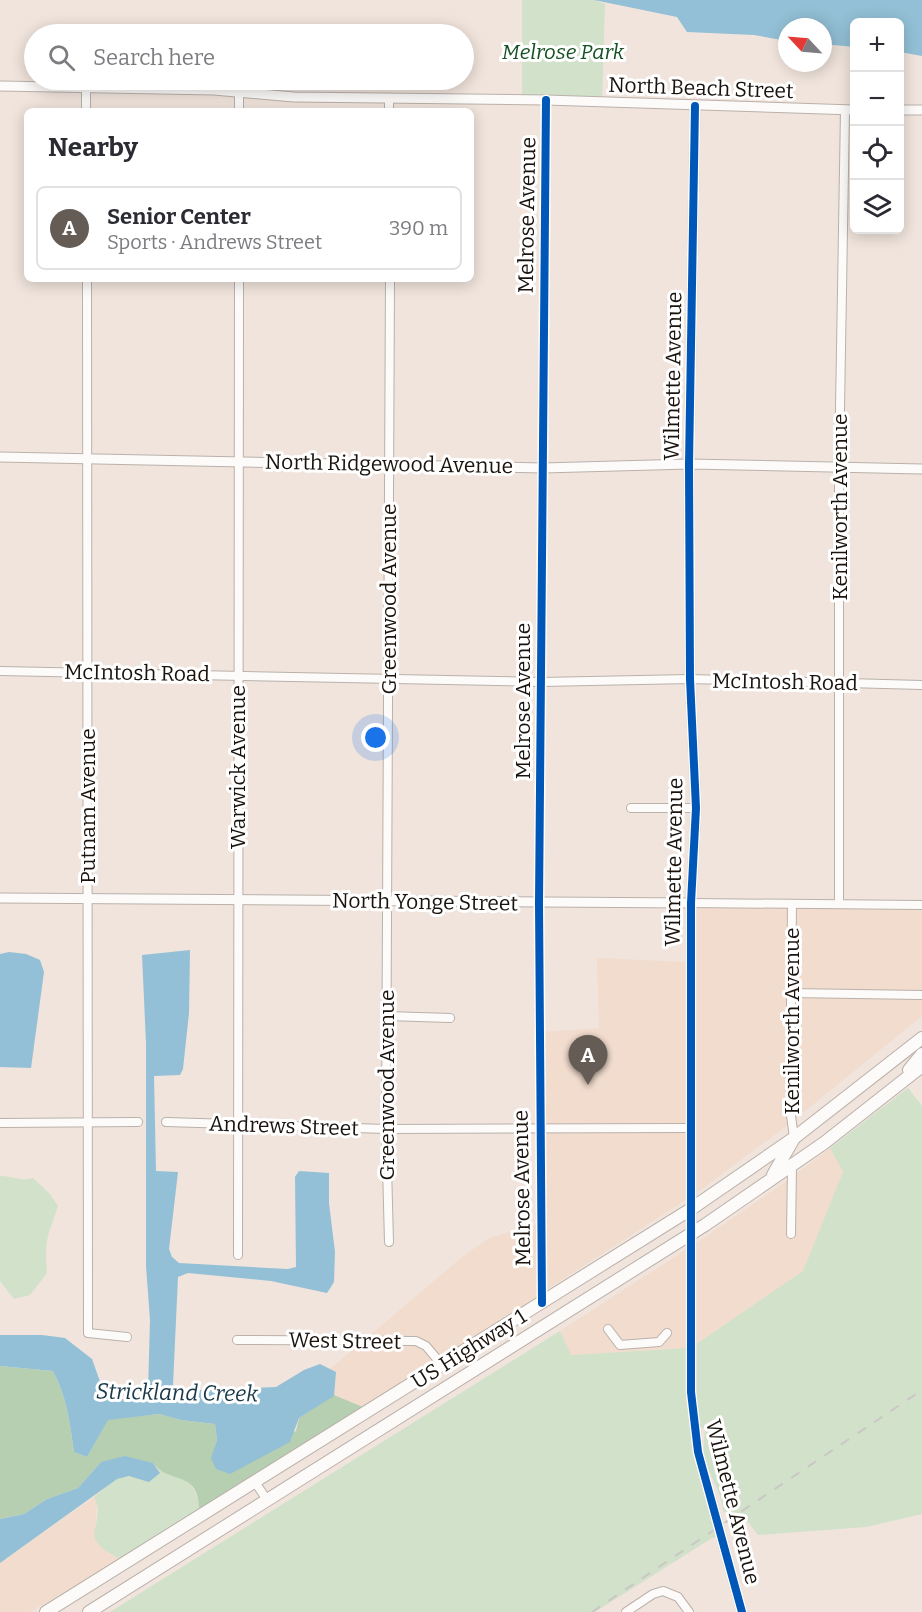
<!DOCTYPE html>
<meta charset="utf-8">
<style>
:root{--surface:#fff;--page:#f7f7f7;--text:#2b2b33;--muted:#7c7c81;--line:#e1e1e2;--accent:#645c55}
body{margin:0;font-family:Bitter,serif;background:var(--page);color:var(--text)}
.controls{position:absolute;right:18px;top:18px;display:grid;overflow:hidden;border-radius:9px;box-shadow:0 3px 15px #0003}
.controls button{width:54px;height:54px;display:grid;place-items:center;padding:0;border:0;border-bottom:2px solid var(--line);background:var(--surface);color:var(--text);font:30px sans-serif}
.compass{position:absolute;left:778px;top:18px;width:54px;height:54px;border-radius:50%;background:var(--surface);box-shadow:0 3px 15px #0003;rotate:296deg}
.you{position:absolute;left:376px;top:738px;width:21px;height:21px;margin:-15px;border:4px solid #fff;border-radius:50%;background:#1a73e8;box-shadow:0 0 0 9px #1a73e833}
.badge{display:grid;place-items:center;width:39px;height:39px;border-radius:50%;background:var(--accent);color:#fff;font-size:20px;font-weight:700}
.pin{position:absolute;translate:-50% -50px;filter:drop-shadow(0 2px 3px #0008)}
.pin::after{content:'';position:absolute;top:32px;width:21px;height:18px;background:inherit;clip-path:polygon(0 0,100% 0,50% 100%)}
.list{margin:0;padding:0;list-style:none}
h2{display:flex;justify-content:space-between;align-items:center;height:78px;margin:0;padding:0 24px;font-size:26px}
h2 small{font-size:20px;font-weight:400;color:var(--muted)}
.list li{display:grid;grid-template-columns:39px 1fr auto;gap:18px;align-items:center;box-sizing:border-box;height:84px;margin:0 12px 12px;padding:0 12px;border:2px solid var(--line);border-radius:9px}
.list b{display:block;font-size:22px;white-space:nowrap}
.list p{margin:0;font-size:20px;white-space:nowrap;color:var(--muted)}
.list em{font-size:20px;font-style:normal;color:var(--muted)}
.icon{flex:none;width:33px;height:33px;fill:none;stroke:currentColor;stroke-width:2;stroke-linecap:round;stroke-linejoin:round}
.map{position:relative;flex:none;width:922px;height:1612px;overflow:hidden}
.search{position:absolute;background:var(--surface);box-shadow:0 3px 15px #0003;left:24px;top:24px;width:450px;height:66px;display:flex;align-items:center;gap:15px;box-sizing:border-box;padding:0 21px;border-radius:33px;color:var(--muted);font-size:22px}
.panel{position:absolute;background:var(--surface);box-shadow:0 3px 15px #0003;left:24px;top:108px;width:450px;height:174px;border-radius:9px}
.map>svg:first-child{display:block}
</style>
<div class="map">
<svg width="922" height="1612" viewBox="0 0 922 1612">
<rect width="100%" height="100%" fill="#f0e4dc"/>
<!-- built -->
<g fill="#f1dcce" fill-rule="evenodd">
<path d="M694 907 788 908 786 990 788 1125 695 1194Z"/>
<path d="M796 908 922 909V991L794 989Z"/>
<path d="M597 958 687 962V1124L543 1123V1032L599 1028Z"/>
<path d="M794 997 922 998V1016L795 1119Z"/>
<path d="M543 1131H687V1199L546 1290Z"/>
<path d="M830 1148 843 1172 803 1271 695 1345V1244L788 1180 787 1237 795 1238 796 1174Z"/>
<path d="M537 1224 538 1296 441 1358 423 1339 368 1337 462 1257 489 1238Z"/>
<path d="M687 1249V1348L571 1355 560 1331ZM609 1325 622 1341 657 1338 667 1328 673 1333 660 1345 617 1347 603 1329Z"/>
<path d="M359 1345 421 1346 435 1362 363 1407 334 1395 336 1372 330 1369Z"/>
<path d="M94 1497 97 1502 95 1537 109 1554 121 1559 30 1612H0V1563Z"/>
</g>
<!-- green -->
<g fill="#d1e1ca">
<path d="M522 0H594L605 4 602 102 522 100Z"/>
<path d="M908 1088 922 1106V1514L866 1527 758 1535 748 1522 723 1511C722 1490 706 1473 704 1452 703 1444 705 1436 705 1428L697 1427 695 1345 803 1271 843 1172 830 1148Z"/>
<path d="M0 1176C13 1176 20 1182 33 1178L50 1194 58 1206C48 1236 44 1240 47 1273L30 1295 14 1299 0 1281Z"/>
<path d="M560 1331 571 1355 687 1348 689 1426 694 1453 719 1537 712 1538 595 1612H110Z"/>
<path d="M157 1468C181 1478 199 1481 199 1511L121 1559C72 1537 109 1525 94 1497L117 1478 160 1473Z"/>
</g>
<!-- forest -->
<path fill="#b7cfb1" d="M0 1366 53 1371C67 1397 70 1424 74 1452L87 1457 108 1419 159 1414 181 1420 215 1424 217 1440 212 1458 296 1431 299 1418 334 1395 363 1407 199 1511C200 1469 169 1485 153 1463L101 1462 78 1488 47 1499 24 1514 0 1519Z"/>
<!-- water -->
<g fill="#93c0d6">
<path d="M594 0H922V56L900 52V22H854V47L823 44V27H787V41L754 35 687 32 677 17Z"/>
<path d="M190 950 189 1013 183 1069 180 1075 154 1076 156 1171 178 1172 169 1249 172 1257 179 1263 288 1269 296 1267 295 1177 299 1171 329 1173V1203L335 1252 334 1282 327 1293 271 1281 188 1273 178 1277 173 1385 180 1391 276 1387 304 1370 320 1364 336 1372 334 1396 299 1418 290 1442 230 1474 216 1469 211 1458 217 1440 215 1424 181 1420 159 1414 108 1420 87 1457 74 1452C70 1424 67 1397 53 1371L0 1366V1335H42L65 1338 92 1359 103 1390 117 1399H143L148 1391 150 1320 146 1266V1043L142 955Z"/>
<path d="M9 952 26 954 40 960 44 972 31 1068 0 1067V954Z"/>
<path d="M125 1456 153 1463 160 1473 149 1482 129 1476 117 1479 0 1563V1519L24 1514 47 1499 78 1488 101 1462Z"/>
</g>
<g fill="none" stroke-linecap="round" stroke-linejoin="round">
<!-- minor casing -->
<g stroke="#bab1aa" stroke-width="10">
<g id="minor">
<path d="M86 87V111"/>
<path d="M389 98V111"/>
<path d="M239 111V91"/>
<path d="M87 279 88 1333 127 1337"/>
<path d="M0 671 541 682 690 679 922 685"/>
<path d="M631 808H696"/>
<path d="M691 903 922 905"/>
<path d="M792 904 790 1108 794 1138"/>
<path d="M839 904V468L845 110"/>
<path d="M790 993 922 995"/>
<path d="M387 1016 450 1018"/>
<path d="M166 1122 386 1129 691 1128"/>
<path d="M0 1123 138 1122"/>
<path d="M791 1234 792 1166"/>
<path d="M389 1242 386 1129 390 279"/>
<path d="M238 1255 239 279"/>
<path d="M542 1303 539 903 546 100"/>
<path d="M608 1329 620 1345 659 1342 667 1333"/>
<path d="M237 1340 416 1341 426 1346 442 1365"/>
<path d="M255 1482 267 1500"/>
<path d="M626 1612 653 1594 663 1591 678 1597 689 1612"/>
</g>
</g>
<!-- tertiary casing -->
<g stroke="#bab1aa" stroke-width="11">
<g id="tertiary">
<path d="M0 86 214 90 294 97 546 100 854 110"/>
<path d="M695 106 689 464 690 679 696 808 691 903V1392L698 1452 742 1612"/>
<path d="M900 110H922"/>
<path d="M0 457 543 468 689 464 922 469"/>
<path d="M0 898 691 903"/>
</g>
</g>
<!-- primary casing -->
<g stroke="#bab1aa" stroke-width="14">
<g id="primary">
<path d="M909 1070 922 1054"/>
<path d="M773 1175 794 1138"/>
<path d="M46 1612 691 1209 794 1138 922 1038"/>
<path d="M89 1612 705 1225 824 1143 922 1066"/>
</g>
</g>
<!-- minor -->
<use href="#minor" stroke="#fdfbfa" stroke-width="8"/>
<!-- tertiary -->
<use href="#tertiary" stroke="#fdfbfa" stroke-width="9"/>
<!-- primary -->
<use href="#primary" stroke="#fdfbfa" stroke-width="12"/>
<!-- rail -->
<path stroke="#cbc7c5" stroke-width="2" stroke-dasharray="10 10" stroke-linecap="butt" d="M592 1612 922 1390"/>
<!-- cycleway casing -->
<g stroke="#fff" stroke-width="11">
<g id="cycleway">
<path d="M695 106 689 464 690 679 696 808 691 903V1392L698 1452 742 1612"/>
<path d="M542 1303 539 903 546 100"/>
</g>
</g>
<!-- cycleway -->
<use href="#cycleway" stroke="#0057b8" stroke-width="8"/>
</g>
<g text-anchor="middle" stroke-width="6" stroke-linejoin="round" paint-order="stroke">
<!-- park labels -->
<g font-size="21" font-style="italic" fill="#175024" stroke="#fff">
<text x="563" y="59">Melrose Park</text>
</g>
<!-- street labels -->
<g font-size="21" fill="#19120d" stroke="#fff">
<text transform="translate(701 88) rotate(2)" y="7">North Beach Street</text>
<text transform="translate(527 215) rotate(-89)" y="7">Melrose Avenue</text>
<text transform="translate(673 376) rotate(-89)" y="7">Wilmette Avenue</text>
<text transform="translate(389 464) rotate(1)" y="7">North Ridgewood Avenue</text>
<text transform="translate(840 507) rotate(-90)" y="7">Kenilworth Avenue</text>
<text transform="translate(389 599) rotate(-90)" y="7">Greenwood Avenue</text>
<text transform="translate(137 673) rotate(1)" y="7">McIntosh Road</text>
<text transform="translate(785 682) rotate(1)" y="7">McIntosh Road</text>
<text transform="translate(523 701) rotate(-90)" y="7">Melrose Avenue</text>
<text transform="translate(238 767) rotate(-90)" y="7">Warwick Avenue</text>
<text transform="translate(88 806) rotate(-90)" y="7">Putnam Avenue</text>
<text transform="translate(674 862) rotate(-89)" y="7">Wilmette Avenue</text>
<text transform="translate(425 902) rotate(1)" y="7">North Yonge Street</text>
<text transform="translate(792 1021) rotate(-90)" y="7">Kenilworth Avenue</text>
<text transform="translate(387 1085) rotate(-90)" y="7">Greenwood Avenue</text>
<text transform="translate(284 1126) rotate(2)" y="7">Andrews Street</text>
<text transform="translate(522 1188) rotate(-91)" y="7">Melrose Avenue</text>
<text transform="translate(345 1341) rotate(1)" y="7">West Street</text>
<text transform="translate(469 1349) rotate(-32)" y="7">US Highway 1</text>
<text transform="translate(733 1502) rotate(76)" y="7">Wilmette Avenue</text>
</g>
<!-- water labels -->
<g font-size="22" font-style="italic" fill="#193948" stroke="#fff">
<text transform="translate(177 1392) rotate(1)" y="8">Strickland Creek</text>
</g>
</g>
</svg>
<div class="controls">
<button>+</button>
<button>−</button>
<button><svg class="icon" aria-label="locate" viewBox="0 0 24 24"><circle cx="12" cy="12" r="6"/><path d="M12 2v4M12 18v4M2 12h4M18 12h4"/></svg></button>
<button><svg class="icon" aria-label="layers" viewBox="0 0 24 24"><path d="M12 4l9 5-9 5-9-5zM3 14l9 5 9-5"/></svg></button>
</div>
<svg class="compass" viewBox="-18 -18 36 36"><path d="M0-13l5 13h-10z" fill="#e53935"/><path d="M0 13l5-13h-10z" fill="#7c7c81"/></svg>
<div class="you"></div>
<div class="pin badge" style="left:588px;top:1085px">A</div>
<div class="search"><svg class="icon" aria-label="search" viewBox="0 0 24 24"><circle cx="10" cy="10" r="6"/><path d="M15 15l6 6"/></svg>Search here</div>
<section class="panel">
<h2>Nearby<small></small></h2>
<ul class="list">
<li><span class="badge">A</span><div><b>Senior Center</b><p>Sports · Andrews Street</p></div><em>390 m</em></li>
</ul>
</section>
</div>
